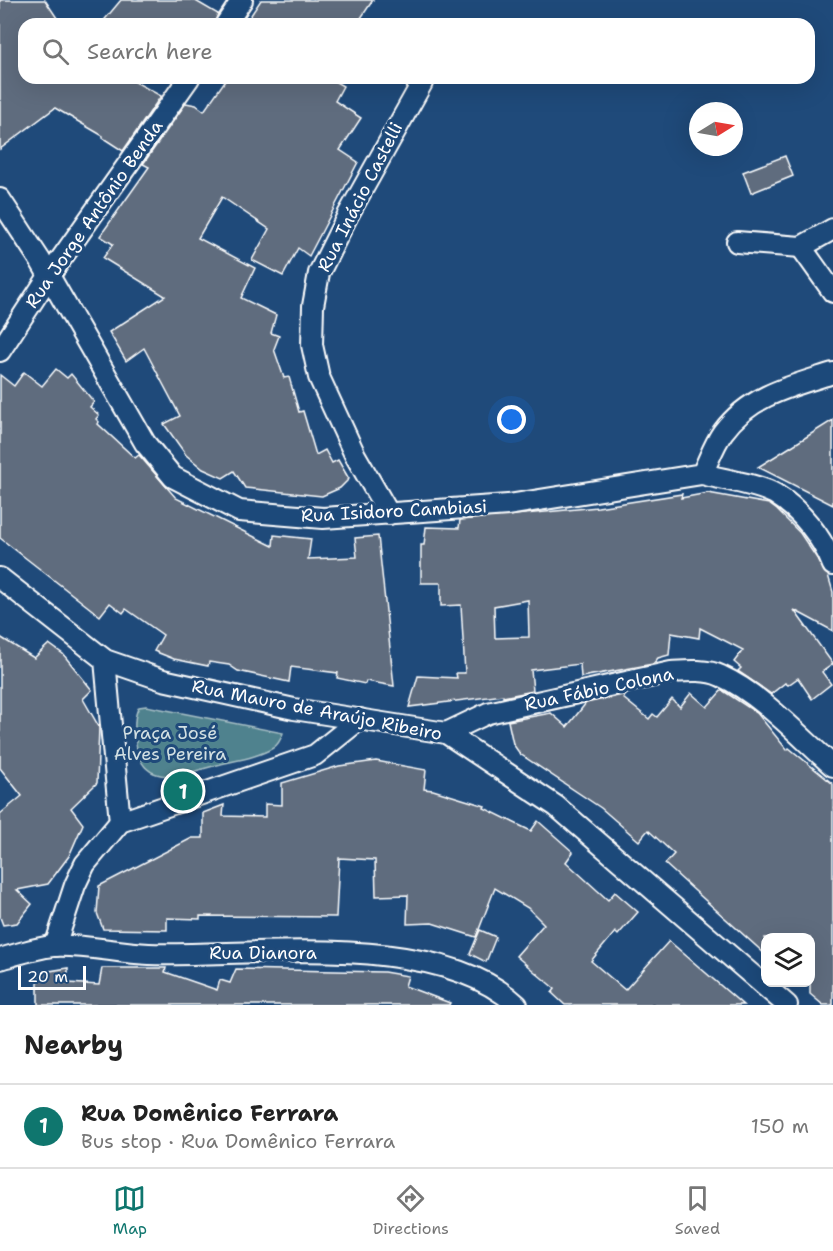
<!DOCTYPE html>
<meta charset="utf-8">
<style>
:root{--surface:#fff;--page:#f6f6f6;--text:#222;--muted:#767676;--line:#e0e0e0;--accent:#0f766e}
body{margin:0;font-family:"Shantell Sans",sans-serif;background:var(--page);color:var(--text)}
.controls{position:absolute;right:18px;bottom:18px;display:grid;overflow:hidden;border-radius:12px;box-shadow:0 6px 24px #0002}
.controls button{width:54px;height:54px;display:grid;place-items:center;padding:0;border:0;border-bottom:2px solid var(--line);background:var(--surface);color:var(--text);font:30px sans-serif}
.compass{position:absolute;left:689px;top:102px;width:54px;height:54px;border-radius:50%;background:var(--surface);box-shadow:0 6px 24px #0002;rotate:79deg}
.scale{position:absolute;left:18px;bottom:15px;width:68px;box-sizing:border-box;padding-left:6px;border:3px solid #fff;border-top:0;font-size:16px;line-height:21px;white-space:nowrap;color:#fff;-webkit-text-stroke:4px #1f4a7a;paint-order:stroke}
.you{position:absolute;left:512px;top:420px;width:21px;height:21px;margin:-15px;border:4px solid #fff;border-radius:50%;background:#1a73e8;box-shadow:0 0 0 9px #1a73e833}
.badge{display:grid;place-items:center;width:39px;height:39px;border-radius:50%;background:var(--accent);color:#fff;font-size:20px;font-weight:700}
.pin{position:absolute;translate:-50% -50%;border:3px solid #fff;box-shadow:0 2px 6px #0006}
.list{margin:0;padding:0;list-style:none}
h2{display:flex;justify-content:space-between;align-items:center;height:78px;margin:0;padding:0 24px;font-size:26px}
h2 small{font-size:20px;font-weight:400;color:var(--muted)}
.list li{display:grid;grid-template-columns:39px 1fr auto;gap:18px;align-items:center;box-sizing:border-box;height:84px;padding:0 24px;border-top:2px solid var(--line)}
.list b{display:block;font-size:22px;white-space:nowrap}
.list p{margin:0;font-size:20px;white-space:nowrap;color:var(--muted)}
.list em{font-size:20px;font-style:normal;color:var(--muted)}
.icon{flex:none;width:33px;height:33px;fill:none;stroke:currentColor;stroke-width:2;stroke-linecap:round;stroke-linejoin:round}
.map{position:relative;flex:none;width:833px;height:1005px;overflow:hidden}
.search{position:absolute;background:var(--surface);box-shadow:0 6px 24px #0002;left:18px;right:18px;top:18px;height:66px;display:flex;align-items:center;gap:15px;box-sizing:border-box;padding:0 21px;border-radius:18px;color:var(--muted);font-size:22px}
.sheet{height:162px;background:var(--surface)}
nav{display:flex;justify-content:space-around;align-items:center;box-sizing:border-box;height:84px;border-top:2px solid var(--line);background:var(--surface);font-size:16px;color:var(--muted)}
nav a{display:grid;justify-items:center;gap:3px}
nav .on{color:var(--accent)}
.map>svg:first-child{display:block}
</style>
<div class="map">
<svg width="833" height="1005" viewBox="0 0 833 1005">
<rect width="100%" height="100%" fill="#1f4a7a"/>
<filter id="ink" filterUnits="userSpaceOnUse"><feTurbulence type="fractalNoise" baseFrequency=".0167" numOctaves="2"/><feDisplacementMap in="SourceGraphic" scale="12" xChannelSelector="R" yChannelSelector="G"/><feConvolveMatrix kernelMatrix="1 2 1 2 8 2 1 2 1" color-interpolation-filters="sRGB"/></filter>
<g filter="url(#ink)">
<!-- green -->
<path fill="#50828e" stroke="#a8c0c6" stroke-width="1.5" d="M146 706 283 733C281 739 279 744 273 748 258 757 238 760 221 764 188 772 142 794 136 743 135 731 133 717 139 707Z"/>
<!-- building -->
<g fill="#5e6c7e" stroke="#fff" stroke-width="1.5" fill-rule="evenodd">
<path d="M0 0H45L61 24H24V78H128L161 96 123 151 103 138V136L55 108 0 149Z"/>
<path d="M121 0H194L218 14 214 24H101Z"/>
<path d="M261 0H373L357 24H245Z"/>
<path d="M227 78H329L343 86 335 101 361 118 340 150 358 162 309 256 298 248 283 276 252 260 269 229 222 197 198 238 255 268 241 298 276 315 271 333 279 336 274 349 284 378 289 377 299 412 303 411 316 455 325 450 332 463 338 460 349 479 340 488 322 496 245 488 234 471 223 478 203 469 186 455 164 424 180 416 144 348 126 361 109 332 165 296 103 258 113 244 100 236 149 167 143 164 186 103 196 105 204 111Z"/>
<path d="M785 156 793 176 751 193 743 172Z"/>
<path d="M56 369 67 378 71 374 94 402 90 407 99 415 96 419 99 422 98 424 135 458 139 455 176 498 273 546 274 535 311 539 308 559 357 557 355 538 378 536 394 686 366 681 365 684 337 678 338 673 291 667 289 682 238 671 229 665 209 662 208 666 174 659 154 651 163 635 126 609 123 613 110 603 100 616 0 538V375L14 386 24 372 42 386Z"/>
<path d="M833 420V505L758 467 803 439Z"/>
<path d="M708 493 769 504 777 510 800 533 828 575 833 592V631L794 610 833 664 822 672 831 684 812 699 798 678 788 685 785 683 771 694 738 671 741 668 734 662 743 650 700 628 699 638 671 633 669 655 658 658 653 664 581 677 580 664 531 670 533 691 503 697V695L409 707 418 676 457 678 456 673H465L461 605 441 606V583H421V545H424L426 527 459 528 460 520 598 507 682 494 681 498ZM528 600 529 637 495 638 494 606Z"/>
<path d="M0 637 34 658 49 644 63 654 92 690 83 699 99 727 97 783 71 808 83 824 69 856 48 884 17 890 32 904 17 923 3 925 0 917V814L22 796 0 768Z"/>
<path d="M722 690 757 713 787 750 789 748 833 784V1005H823L810 994V938H765V954L665 864 674 854 648 830 639 841 601 808 520 754 513 744 508 721 551 713 567 727 586 703 627 694 623 698 649 719 653 714 657 717 672 699 680 707 691 693 707 707Z"/>
<path d="M376 761 426 770 424 789 433 790 485 806 484 808 531 831 538 821 573 852 566 862 608 900 615 892 638 912 618 935 615 932 591 961 625 990 669 941 743 1005H565L552 993 555 989 516 956 544 924 528 908 495 888 476 937 432 923 407 924 408 895 376 896 375 860 339 858 336 917 200 916V919L167 918V930L103 929 97 913 99 886 192 838H203V813L224 805 223 816 265 817V804L282 805V783L339 766Z"/>
<path d="M480 930 496 937 486 962 470 954Z"/>
<path d="M68 968V983L99 985 102 968H166L165 972 217 990 220 980 230 983 236 969 384 972 408 976 405 986 450 1003 449 1005H38V973Z"/>
</g>
<g fill="none" stroke-linecap="round" stroke-linejoin="round">
<!-- minor casing -->
<g stroke="#fff" stroke-width="24">
<g id="minor">
<path d="M226 24 242 0"/>
<path d="M0 199 40 260 145 443 173 477 239 511 323 518 508 505 702 474C709 460 714 444 723 432 750 395 792 386 833 373"/>
<path d="M737 242 801 247"/>
<path d="M801 247 833 292"/>
<path d="M801 247 833 229"/>
<path d="M0 351 49 276 189 78"/>
<path d="M702 474C721 479 760 485 775 494 801 510 822 537 833 565"/>
<path d="M389 514 355 455 319 377 312 345 313 306 319 273 348 215 422 83"/>
<path d="M0 578 105 660 163 680 294 709 446 733 556 806 787 1005"/>
<path d="M105 660 120 822"/>
<path d="M446 733 488 713 671 672C686 671 707 669 721 676 761 694 800 737 833 766"/>
<path d="M55 946 75 885 85 864 120 822 315 755 360 719"/>
<path d="M0 959C18 954 35 948 53 946 84 944 118 953 149 954 253 957 436 929 517 1005"/>
</g>
</g>
<!-- minor -->
<use href="#minor" stroke="#1f4a7a" stroke-width="20"/>
</g>
</g>
<g text-anchor="middle" stroke-width="6" stroke-linejoin="round" paint-order="stroke">
<!-- street labels -->
<g font-size="18" fill="#fff" stroke="#1f4a7a">
<text transform="translate(360 197) rotate(-63)" y="6">Rua Inácio Castelli</text>
<text transform="translate(94 214) rotate(-55)" y="6">Rua Jorge Antônio Benda</text>
<text transform="translate(394 511) rotate(-3)" y="6">Rua Isidoro Cambiasi</text>
<text transform="translate(599 689) rotate(-12)" y="6">Rua Fábio Colona</text>
<text transform="translate(317 710) rotate(11)" y="6">Rua Mauro de Araújo Ribeiro</text>
<text x="263" y="959">Rua Dianora</text>
</g>
<!-- park labels -->
<g font-size="18" fill="#d3e0e3" stroke="#1f4a7a">
<text x="170" y="739">Praça José<tspan x="170" dy="21">Alves Pereira</tspan></text>
</g>
</g>
</svg>
<div class="controls">
<button><svg class="icon" aria-label="layers" viewBox="0 0 24 24"><path d="M12 4l9 5-9 5-9-5zM3 14l9 5 9-5"/></svg></button>
</div>
<svg class="compass" viewBox="-18 -18 36 36"><path d="M0-13l5 13h-10z" fill="#e53935"/><path d="M0 13l5-13h-10z" fill="#767676"/></svg>
<div class="scale">20 m</div>
<div class="you"></div>
<div class="pin badge" style="left:183px;top:791px">1</div>
<div class="search"><svg class="icon" aria-label="search" viewBox="0 0 24 24"><circle cx="10" cy="10" r="6"/><path d="M15 15l6 6"/></svg>Search here</div>
</div>
<section class="sheet">
<h2>Nearby<small></small></h2>
<ul class="list">
<li><span class="badge">1</span><div><b>Rua Domênico Ferrara</b><p>Bus stop · Rua Domênico Ferrara</p></div><em>150 m</em></li>
</ul>
</section>
<nav>
<a class="on"><svg class="icon" aria-label="map" viewBox="0 0 24 24"><path d="M3 6l6-2 6 2 6-2v14l-6 2-6-2-6 2zM9 4v14M15 6v14"/></svg>Map</a>
<a><svg class="icon" aria-label="directions" viewBox="0 0 24 24"><path d="M12 3l9 9-9 9-9-9zM9 14v-3h6M13 9l2 2-2 2"/></svg>Directions</a>
<a><svg class="icon" aria-label="saved" viewBox="0 0 24 24"><path d="M7 4h10v16l-5-4-5 4z"/></svg>Saved</a>
</nav>
